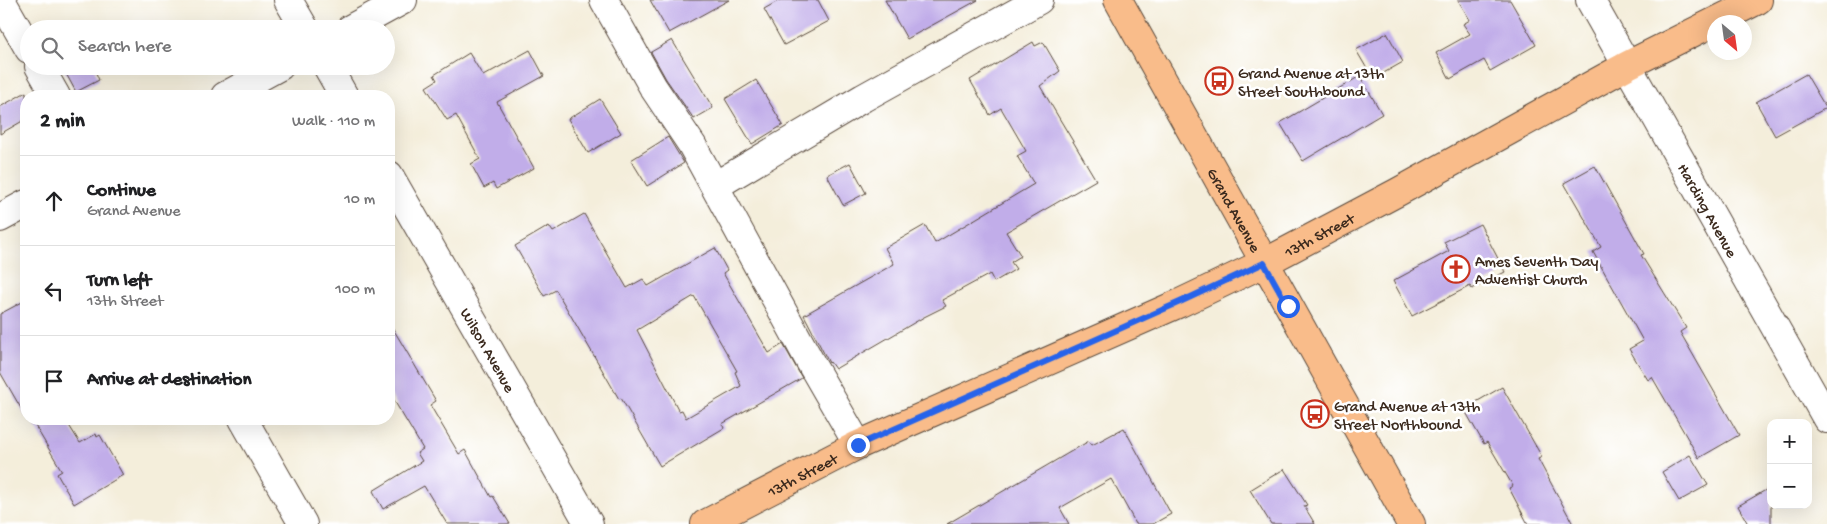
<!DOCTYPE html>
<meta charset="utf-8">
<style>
:root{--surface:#fff;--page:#f2f2f2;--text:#202124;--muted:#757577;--line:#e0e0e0}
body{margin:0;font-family:"Gochi Hand",sans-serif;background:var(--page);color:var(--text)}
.controls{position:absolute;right:15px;bottom:15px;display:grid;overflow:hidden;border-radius:10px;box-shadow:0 5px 20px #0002}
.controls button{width:45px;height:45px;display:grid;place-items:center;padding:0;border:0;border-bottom:1px solid var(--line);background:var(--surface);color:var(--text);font:25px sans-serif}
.compass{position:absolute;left:1707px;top:15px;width:45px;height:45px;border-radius:50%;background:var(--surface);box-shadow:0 5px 20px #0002;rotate:151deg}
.stop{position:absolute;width:15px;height:15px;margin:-11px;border:4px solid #2563eb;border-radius:50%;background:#fff}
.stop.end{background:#2563eb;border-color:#fff;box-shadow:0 1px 5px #0008}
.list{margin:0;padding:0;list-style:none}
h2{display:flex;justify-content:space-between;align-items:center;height:65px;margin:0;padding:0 20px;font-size:21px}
h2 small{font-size:16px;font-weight:400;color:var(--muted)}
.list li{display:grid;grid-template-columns:32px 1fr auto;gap:15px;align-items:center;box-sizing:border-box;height:90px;padding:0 20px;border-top:1px solid var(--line)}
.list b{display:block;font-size:19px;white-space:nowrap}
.list p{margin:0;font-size:16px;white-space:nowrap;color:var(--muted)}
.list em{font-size:16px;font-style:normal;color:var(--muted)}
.icon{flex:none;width:28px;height:28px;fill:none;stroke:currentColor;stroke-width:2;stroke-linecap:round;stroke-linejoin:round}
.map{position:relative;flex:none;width:1827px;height:524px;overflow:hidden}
.search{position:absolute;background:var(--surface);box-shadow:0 5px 20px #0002;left:20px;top:20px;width:375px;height:55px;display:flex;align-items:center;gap:12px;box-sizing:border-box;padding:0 18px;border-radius:28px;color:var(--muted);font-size:19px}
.panel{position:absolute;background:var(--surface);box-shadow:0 5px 20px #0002;left:20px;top:90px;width:375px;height:335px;border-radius:20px}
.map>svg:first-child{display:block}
</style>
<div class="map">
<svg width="1827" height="524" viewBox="0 0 1827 524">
<rect width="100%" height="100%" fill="#fff"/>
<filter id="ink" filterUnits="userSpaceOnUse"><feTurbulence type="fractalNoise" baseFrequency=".02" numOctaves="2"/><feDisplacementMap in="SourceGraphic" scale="10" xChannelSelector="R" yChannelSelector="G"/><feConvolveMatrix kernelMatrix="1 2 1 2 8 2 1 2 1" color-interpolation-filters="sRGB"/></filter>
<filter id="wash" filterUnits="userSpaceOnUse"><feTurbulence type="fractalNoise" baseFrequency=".0096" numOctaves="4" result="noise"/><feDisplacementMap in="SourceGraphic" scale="20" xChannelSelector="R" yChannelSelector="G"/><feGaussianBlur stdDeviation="1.12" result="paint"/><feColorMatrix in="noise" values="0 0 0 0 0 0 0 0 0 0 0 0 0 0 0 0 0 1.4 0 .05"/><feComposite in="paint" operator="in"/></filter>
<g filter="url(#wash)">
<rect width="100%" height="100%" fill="#f4eedb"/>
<g id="blocks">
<!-- building -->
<g fill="#c1ade9" fill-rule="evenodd">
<path d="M650 0H729L669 33Z"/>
<path d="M780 0H818L829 21 784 45 764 9Z"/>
<path d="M885 0H978L907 39Z"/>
<path d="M1458 0H1510L1536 45 1490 71 1484 60 1450 79 1436 53 1470 34 1463 24 1470 20Z"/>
<path d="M1387 33 1403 62 1373 79 1356 50Z"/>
<path d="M672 40 713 108 694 119 666 79 651 52Z"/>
<path d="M1033 42 1035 46 1043 42 1060 71 1040 86 1096 180 1006 232 1021 256 1011 262 1016 269 994 282 990 274 942 300 946 306 924 317 835 369 830 362 829 363 827 359 804 315 894 264 885 248 925 225 935 243 1034 184 1017 156 1026 151 1001 108 990 115 970 80Z"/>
<path d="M530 50 544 76 497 102 534 168 496 189 493 183 484 188 471 164 480 159 456 115 447 120 426 87 437 80 434 75 469 53 483 76Z"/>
<path d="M66 66H93L99 80 76 92 63 68Z"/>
<path d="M1806 74 1826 108 1775 136 1756 102Z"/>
<path d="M1360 76 1382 114 1303 161 1280 123Z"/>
<path d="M756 80 783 125 752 144 725 99Z"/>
<path d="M26 92V119L0 134V107Z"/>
<path d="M600 99 621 133 588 153 568 119Z"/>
<path d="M668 137 684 163 647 186 631 160Z"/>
<path d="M850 163 866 193 843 205 827 175Z"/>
<path d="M1595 166 1644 254 1641 255 1686 328 1680 332 1739 435 1699 458 1652 377 1648 380 1629 349 1643 341 1593 252 1601 247 1564 183Z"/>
<path d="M584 214 627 288 643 279 648 286 715 248 727 270 723 273 769 353 783 344 802 378 722 424 724 428 660 466 621 398 619 399 556 290 544 296 515 246 549 226 553 232ZM694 296 737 371 735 372 741 386 686 418 682 410 679 411 637 330Z"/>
<path d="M1480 224 1505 272 1472 289 1470 286 1412 316 1393 281 1449 251 1444 242Z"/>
<path d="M26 300V417L0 372V314Z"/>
<path d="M389 322 436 401 430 405 459 454 465 450 491 497 493 496 510 524H447L424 486 383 509 373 491 422 461 417 453 423 449 389 392Z"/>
<path d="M1502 387 1542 457 1538 459 1573 524H1528L1509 488 1513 486 1487 442 1484 444 1464 409Z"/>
<path d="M31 419H65L80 443 96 434 97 437 100 435 123 475 74 504 57 474 62 471Z"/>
<path d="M1124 428 1171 514 1153 524H1136L1111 479 1060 508 1069 524H947L1089 441 1092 445Z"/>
<path d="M1690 455 1708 485 1679 501 1662 472Z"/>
<path d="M1284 469 1307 505 1304 506 1315 524H1271L1250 490Z"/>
<path d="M1771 487V524H1748L1738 506Z"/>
</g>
</g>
</g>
<g filter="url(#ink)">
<use href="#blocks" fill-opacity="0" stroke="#57473a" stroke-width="1"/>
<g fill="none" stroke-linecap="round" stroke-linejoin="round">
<!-- minor casing -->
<g stroke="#57473a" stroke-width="30">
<g id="minor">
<path d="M1 0 29 49"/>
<path d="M288 0 305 29"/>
<path d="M604 0 653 87 692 145 813 367 858 445"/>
<path id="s1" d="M1590 0 1827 419"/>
<path d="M350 29 403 0"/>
<path d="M39 66 56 96"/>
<path d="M327 66 344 96"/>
<path d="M225 96 280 66"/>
<path id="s2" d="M389 175 589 524"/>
<path d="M715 186 863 98 1039 0"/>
<path d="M0 218 26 204"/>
<path d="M243 419 303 524"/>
</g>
</g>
<!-- major casing -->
<g stroke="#57473a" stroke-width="30">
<g id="major">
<path id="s3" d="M1118 0 1411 524"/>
<path id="s4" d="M705 524 858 445 1180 303 1264 263 1398 192 1628 65 1758 0"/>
</g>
</g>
<!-- minor -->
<use href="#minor" stroke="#fff" stroke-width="28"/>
<!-- major -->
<use href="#major" stroke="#f9bc8a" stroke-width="28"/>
</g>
</g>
<g fill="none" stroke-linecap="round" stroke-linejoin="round" filter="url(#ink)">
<!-- route -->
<path stroke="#2563eb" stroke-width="6" d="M858 445 1180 302 1264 263 1288 306"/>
</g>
<!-- icons -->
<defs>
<g id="bus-ring" transform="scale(1.4375)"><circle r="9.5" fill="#fff" stroke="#c8321e" stroke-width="1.5"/><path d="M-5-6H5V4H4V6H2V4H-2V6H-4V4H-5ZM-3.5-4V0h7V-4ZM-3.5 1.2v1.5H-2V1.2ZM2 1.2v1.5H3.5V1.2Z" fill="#c8321e"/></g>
<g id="church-ring" transform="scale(1.4375)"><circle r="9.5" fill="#fff" stroke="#c8321e" stroke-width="1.5"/><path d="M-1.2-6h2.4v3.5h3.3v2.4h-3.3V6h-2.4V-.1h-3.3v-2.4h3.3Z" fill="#c8321e"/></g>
</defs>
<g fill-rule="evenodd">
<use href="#bus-ring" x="1219" y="81"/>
<use href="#church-ring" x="1456" y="269"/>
<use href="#bus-ring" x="1315" y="414"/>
</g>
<g text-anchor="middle" stroke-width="5" stroke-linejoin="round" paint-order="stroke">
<!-- poi labels -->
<g font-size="16" fill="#3b2a1e" stroke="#fff" text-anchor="start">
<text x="1238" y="78">Grand Avenue at 13th<tspan x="1238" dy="18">Street Southbound</tspan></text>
<text x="1475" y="266">Ames Seventh Day<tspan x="1475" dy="18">Adventist Church</tspan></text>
<text x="1334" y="411">Grand Avenue at 13th<tspan x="1334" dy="18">Street Northbound</tspan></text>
</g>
<!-- street labels -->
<g font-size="16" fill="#3b2a1e" stroke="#fff">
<text dy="6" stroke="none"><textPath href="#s1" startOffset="241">Harding Avenue</textPath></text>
<text dy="6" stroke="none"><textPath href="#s3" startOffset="240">Grand Avenue</textPath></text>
<text dy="6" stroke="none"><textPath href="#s4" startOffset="679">13th Street</textPath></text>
<text dy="6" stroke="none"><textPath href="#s2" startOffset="201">Wilson Avenue</textPath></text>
<text dy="6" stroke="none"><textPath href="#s4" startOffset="109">13th Street</textPath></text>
</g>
</g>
</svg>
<div class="controls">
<button>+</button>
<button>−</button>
</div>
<svg class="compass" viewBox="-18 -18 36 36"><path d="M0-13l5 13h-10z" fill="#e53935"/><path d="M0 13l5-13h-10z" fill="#757577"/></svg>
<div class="stop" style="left:1288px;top:306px"></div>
<div class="stop end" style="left:858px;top:445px"></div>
<div class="search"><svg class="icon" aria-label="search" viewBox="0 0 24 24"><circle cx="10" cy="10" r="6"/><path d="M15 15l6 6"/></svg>Search here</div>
<section class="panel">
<h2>2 min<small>Walk · 110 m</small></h2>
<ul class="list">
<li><svg class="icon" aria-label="ahead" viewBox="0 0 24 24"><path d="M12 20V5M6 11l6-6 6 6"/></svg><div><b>Continue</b><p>Grand Avenue</p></div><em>10 m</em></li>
<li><svg class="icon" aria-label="left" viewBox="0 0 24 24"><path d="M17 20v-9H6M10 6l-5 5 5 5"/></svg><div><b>Turn left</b><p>13th Street</p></div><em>100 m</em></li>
<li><svg class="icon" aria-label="arrive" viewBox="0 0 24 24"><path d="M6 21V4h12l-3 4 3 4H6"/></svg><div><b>Arrive at destination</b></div></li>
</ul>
</section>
</div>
